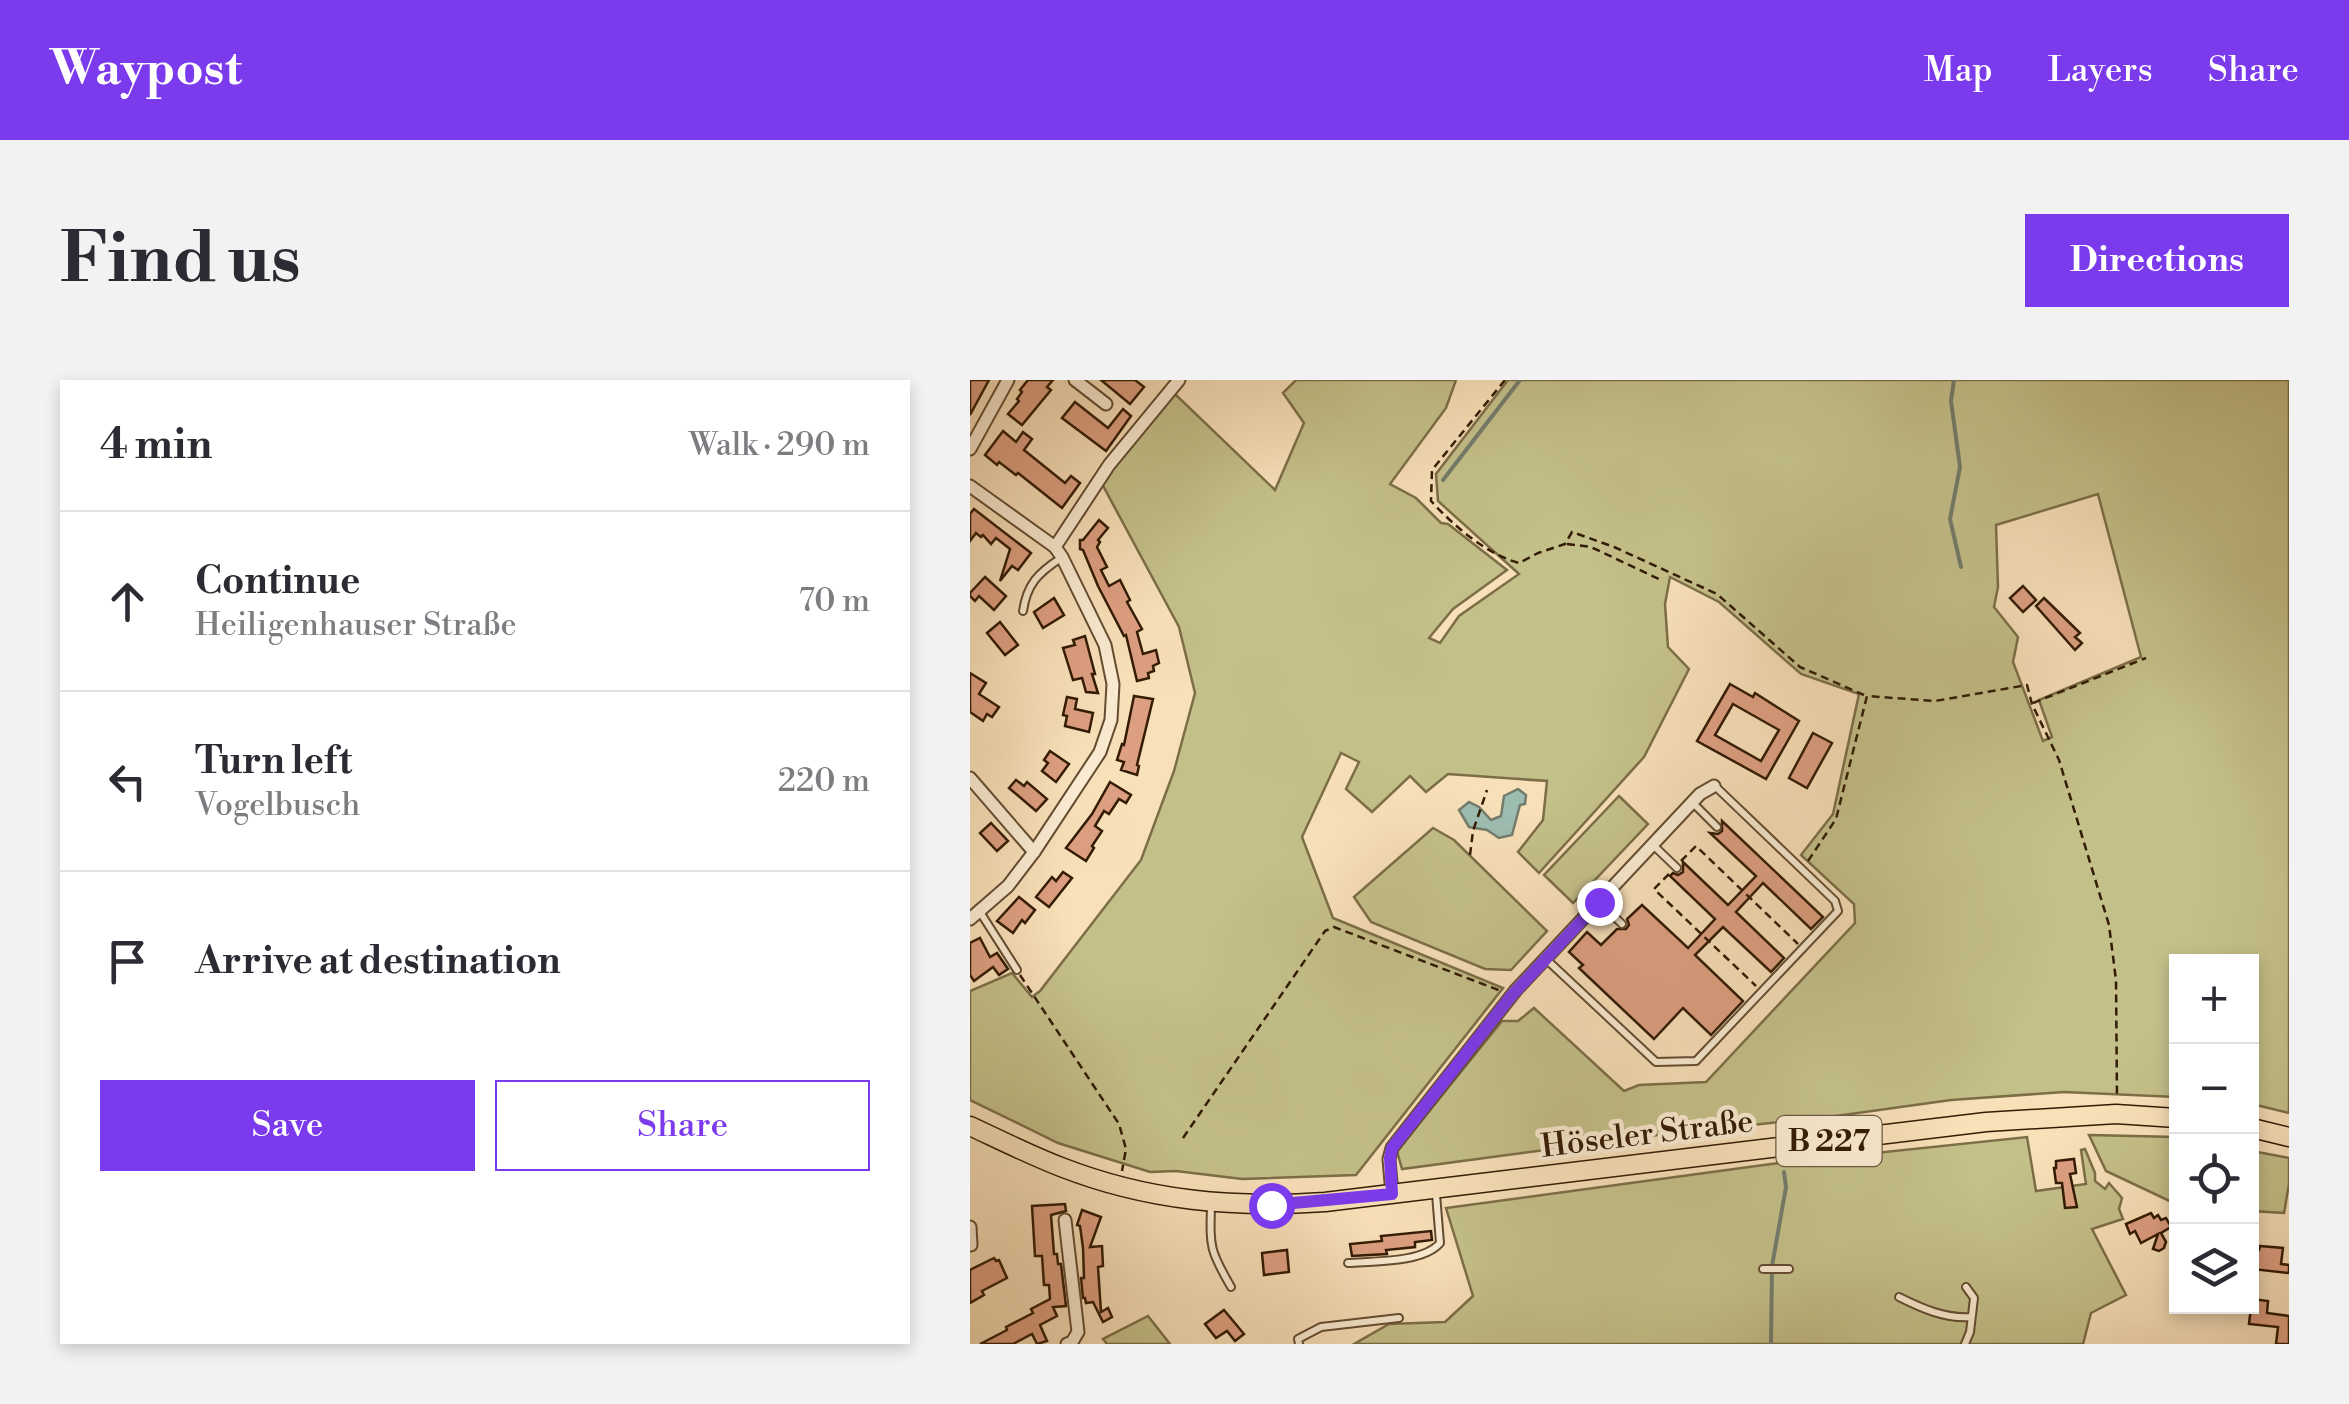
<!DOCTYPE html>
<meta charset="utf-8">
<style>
:root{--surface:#fff;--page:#f2f2f3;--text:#2b2b33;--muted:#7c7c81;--line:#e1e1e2;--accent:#7c3aed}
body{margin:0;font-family:"Libre Bodoni",serif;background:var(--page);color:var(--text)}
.controls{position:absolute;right:30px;bottom:30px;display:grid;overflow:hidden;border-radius:0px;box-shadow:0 5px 15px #0003}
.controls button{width:90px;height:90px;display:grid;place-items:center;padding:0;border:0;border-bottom:2px solid var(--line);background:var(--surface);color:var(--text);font:50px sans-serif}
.stop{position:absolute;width:30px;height:30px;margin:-22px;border:8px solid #7c3aed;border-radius:50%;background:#fff}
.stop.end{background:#7c3aed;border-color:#fff;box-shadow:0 2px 10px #0008}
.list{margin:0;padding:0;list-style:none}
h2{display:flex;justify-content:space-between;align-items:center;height:130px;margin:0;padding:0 40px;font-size:42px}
h2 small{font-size:32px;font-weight:400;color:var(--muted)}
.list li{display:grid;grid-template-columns:65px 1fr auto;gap:30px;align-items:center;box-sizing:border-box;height:180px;padding:0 40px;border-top:2px solid var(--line)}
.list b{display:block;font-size:38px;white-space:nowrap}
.list p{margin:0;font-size:32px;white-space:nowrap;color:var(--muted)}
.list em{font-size:32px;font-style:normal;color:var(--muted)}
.actions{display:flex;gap:20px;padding:30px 40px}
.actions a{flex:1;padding:22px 0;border:2px solid var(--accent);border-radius:0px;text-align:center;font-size:35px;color:var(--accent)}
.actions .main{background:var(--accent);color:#fff}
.icon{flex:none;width:55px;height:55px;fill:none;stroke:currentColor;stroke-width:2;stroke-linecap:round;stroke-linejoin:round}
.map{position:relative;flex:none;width:1319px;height:964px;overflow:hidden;border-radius:0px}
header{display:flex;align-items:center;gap:60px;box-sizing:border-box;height:140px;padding:0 50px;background:var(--accent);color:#fff}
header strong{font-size:48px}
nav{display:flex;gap:55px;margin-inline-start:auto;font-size:35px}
.intro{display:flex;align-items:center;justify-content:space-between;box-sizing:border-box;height:240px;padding:0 60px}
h1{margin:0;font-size:70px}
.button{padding:25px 45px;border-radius:0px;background:var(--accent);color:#fff;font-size:35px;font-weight:700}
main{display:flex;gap:60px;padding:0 60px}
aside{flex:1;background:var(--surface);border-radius:0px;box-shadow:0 5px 15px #0003}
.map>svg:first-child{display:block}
</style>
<header>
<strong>Waypost</strong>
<nav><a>Map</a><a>Layers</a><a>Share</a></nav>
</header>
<div class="intro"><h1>Find us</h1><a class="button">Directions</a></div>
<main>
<aside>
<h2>4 min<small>Walk · 290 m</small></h2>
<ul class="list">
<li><svg class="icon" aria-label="ahead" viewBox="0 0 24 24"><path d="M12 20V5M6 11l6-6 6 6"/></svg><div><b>Continue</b><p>Heiligenhauser Straße</p></div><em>70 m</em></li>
<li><svg class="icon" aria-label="left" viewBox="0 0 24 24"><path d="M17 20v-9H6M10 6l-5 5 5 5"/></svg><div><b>Turn left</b><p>Vogelbusch</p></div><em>220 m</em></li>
<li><svg class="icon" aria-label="arrive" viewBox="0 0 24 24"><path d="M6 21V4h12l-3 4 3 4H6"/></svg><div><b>Arrive at destination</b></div></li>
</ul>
<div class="actions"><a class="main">Save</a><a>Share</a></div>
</aside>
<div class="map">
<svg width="1319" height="964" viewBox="0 0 1319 964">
<rect width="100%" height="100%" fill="#f8e0b9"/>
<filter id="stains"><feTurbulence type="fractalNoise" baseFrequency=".002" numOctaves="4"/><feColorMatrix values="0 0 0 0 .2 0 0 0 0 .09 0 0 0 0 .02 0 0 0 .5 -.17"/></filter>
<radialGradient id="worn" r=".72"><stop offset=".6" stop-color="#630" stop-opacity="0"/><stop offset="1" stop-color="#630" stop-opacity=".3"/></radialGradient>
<!-- green -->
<g fill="#c4c08a" stroke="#7c6e47" stroke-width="2.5" fill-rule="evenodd">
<path d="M326 0H486L476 28 420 104 446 118 471 143 478 144 537 190 483 229 459 258 470 263 489 236 549 194 468 121 466 94 538 0H1319V733L1282 724V582H1206V717L1094 712 981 720 866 736 688 755 432 789 427 771 532 641H548L564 628 654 711 669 705 736 702 885 543 884 524 831 475 863 434 889 314 831 294 749 222 700 197 695 224 698 267 719 289 674 377 569 493 548 472 573 440 577 401 478 394 456 412 440 396 402 432 376 409 389 382 371 373 332 457 363 538 533 608 386 795 272 799 206 791 180 792 88 763 0 720V611L42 593 62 617 70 611 171 480 204 391 225 313 209 247 131 102 203 12 305 110 334 43 313 13ZM1128 114 1171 277 1069 320 1082 357 1073 361 1043 282 1048 257 1024 227 1028 207 1026 145Z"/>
<path d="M649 416 678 444 603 523 574 495Z"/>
<path d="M463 448 484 460 577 551 541 590 515 589 401 542 384 517Z"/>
<path d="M1119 755 1206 757V827L1204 823 1136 791Z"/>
<path d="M1057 757 1066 811 1116 804 1111 770 1115 769 1125 793V801L1135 809 1139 803 1152 818 1149 829 1153 839 1122 849 1156 915 1121 933 1113 964H384L419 944 475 942 503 916 476 828 801 784Z"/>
<path d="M1282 771 1319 778V804L1314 833 1282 831Z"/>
<path d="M178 936 200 964H137L133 959Z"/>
</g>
<!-- water -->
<path fill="#9dbdb1" stroke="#737c6c" stroke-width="2.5" d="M548 409 556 415 555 424 550 425 542 455 529 458 517 450 499 447 489 430 499 422 509 427 521 440 531 436 534 416Z"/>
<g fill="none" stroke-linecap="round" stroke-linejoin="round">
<!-- stream -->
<g stroke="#737c6c" stroke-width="4">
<path d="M984 0 981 21 990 87 980 139 991 187"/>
<path d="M473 100 550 0"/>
<path d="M801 964 802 886 816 807 814 792"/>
</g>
</g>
<!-- building -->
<g fill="#dd9f81" stroke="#331b04" stroke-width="2.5" fill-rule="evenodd">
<path d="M0 0H19L0 35Z"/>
<path d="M58 0H83L77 7 81 10 52 45 38 34 49 21 47 19 52 12 50 10Z"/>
<path d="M131 0H165L174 7 160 24Z"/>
<path d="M105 22 138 48 153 29 161 36 136 71 92 38Z"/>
<path d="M33 51 46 62 53 52 62 59 54 70 95 103 101 96 110 103 92 128 48 93 46 95 29 82 27 85 15 75Z"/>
<path d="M4 129 61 173 48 190 42 186 30 201 40 169 26 158 21 164 13 155 11 157 6 153 0 161V134Z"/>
<path d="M129 140 138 148 128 160 130 162 127 167 137 187 131 190 139 206 150 200 160 220 157 222 172 249 167 252 173 274 186 270 189 283 183 286 184 291 178 293 179 298 167 301 156 255 154 256 128 206 113 170 110 169V160H113Z"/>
<path d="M15 197 36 216 24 230 9 216 5 221 0 216V213Z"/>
<path d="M1053 206 1066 220 1053 232 1040 218Z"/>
<path d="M84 218 94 235 73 248 64 232Z"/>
<path d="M1074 218 1110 253 1105 257 1112 263 1105 270 1066 226Z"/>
<path d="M30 242 48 265 35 275 17 253Z"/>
<path d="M115 256 125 294H122L128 313 116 312 112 298 103 300 93 268 105 265 103 260Z"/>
<path d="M0 293 16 303 9 314 29 327 22 337 17 334 13 341 0 332Z"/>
<path d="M760 304 783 317 785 313 829 341 796 399 727 361ZM763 324 809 350 791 381 745 355Z"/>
<path d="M164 316 183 319 167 385 169 386 167 395 151 390 154 382 147 380 152 364 154 365Z"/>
<path d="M97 317 107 319 105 329 123 333 119 352 95 346 97 336 93 335Z"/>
<path d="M843 353 862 363 837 408 819 398Z"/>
<path d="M80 371 99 384 86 402 72 391 78 383 74 380Z"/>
<path d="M46 400 54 406 57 402 77 419 66 431 39 408Z"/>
<path d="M140 402 161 415 156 423 149 419 139 434 134 431 125 446 132 451 122 466 124 468 116 481 96 468 122 434Z"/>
<path d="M752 441 853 537 841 549 793 503 766 532 814 578 801 592 753 547 725 575 773 621 741 655 713 628 684 659 609 588 613 585 599 572 617 552 631 565 647 549H656L659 545 657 539 672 525 718 568 745 539 700 496 703 493 708 495 713 492V482L758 525 786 496 740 453 748 454 752 451Z"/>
<path d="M21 443 38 461 27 471 10 453Z"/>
<path d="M93 492 102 498 79 527 66 517 82 497 86 501Z"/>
<path d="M49 517 65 530 55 543 52 540 43 553 27 541Z"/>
<path d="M10 558 20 577 27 573 38 589 29 595 23 587 4 601 0 595V563Z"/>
<path d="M1104 779 1106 793 1100 794 1107 827 1095 828 1092 803H1086L1084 788H1086V781Z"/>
<path d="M95 824 96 831 81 835 84 874H87L88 884H91L96 926 83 927 87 936 70 945 77 961 67 964 62 954 43 964H10L37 950 36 947 63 933 61 929 80 919 79 905H74L72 876H65L62 826Z"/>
<path d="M112 830 131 837 120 867 132 866 133 886 128 887 131 932 138 928 142 937 133 942 123 922 116 923 115 918H113L111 898H114L113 868 110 846 107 845Z"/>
<path d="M1181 833 1184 838 1188 835 1191 840 1196 838 1201 847 1191 853 1196 862 1194 868 1189 871 1183 869 1188 854 1171 863 1165 851 1160 854 1156 844Z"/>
<path d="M461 851 462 860 445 862V867L416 870 417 874 382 876 380 864 412 861 411 856Z"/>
<path d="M1290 866 1313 868 1311 884 1319 885V893L1282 889V869L1289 870Z"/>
<path d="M317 870 319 892 294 895 292 873Z"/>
<path d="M24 878 26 881 29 880 37 898 12 911 14 915 0 923V890Z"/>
<path d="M1282 919 1298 921 1297 933 1319 936V964H1306L1308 947 1279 944Z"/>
<path d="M254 930 274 954 265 961 257 951 246 958 235 944Z"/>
</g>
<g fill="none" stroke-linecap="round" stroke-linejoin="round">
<!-- lane casing -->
<g stroke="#644c31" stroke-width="10">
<g id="lane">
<path d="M53 231C57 204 68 193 91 178"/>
<path d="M723 423 747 447"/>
<path d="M683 465 707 488"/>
<path d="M629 522 652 544"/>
<path d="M10 532 47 590"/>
<path d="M577 580 686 682 726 681 868 531 865 521 745 406"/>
<path d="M241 824C240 867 239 869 261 907"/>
<path d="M378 883C403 881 453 883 470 863L466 814"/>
<path d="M793 889H819"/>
<path d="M929 917C951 928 975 939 1001 937"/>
<path d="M329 964 328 959 351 947 429 938"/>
<path d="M995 964 1000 952 1004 918 996 907"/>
</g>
</g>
<!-- street casing -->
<g stroke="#644c31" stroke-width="15">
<g id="street">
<path d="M105 0 136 24"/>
<path d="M0 69 38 0"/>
<path d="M0 106 85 167 92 177 135 265 143 304 141 340 130 372 64 472 38 506 0 539"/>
<path d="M85 167 139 85 209 0"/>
<path d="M0 398 64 472"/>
<path d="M422 814 419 779 422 768 546 610 730 414 744 406"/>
<path d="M95 840 108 952 102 962 97 964"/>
<path d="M0 847 1 865"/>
</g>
</g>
<!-- primary casing -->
<g stroke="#331b04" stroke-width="21">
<g id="primary">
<path d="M0 746C30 760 60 775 91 787 178 821 262 828 355 822L1016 742 1146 734 1206 738"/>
<path d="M1282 748 1319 757"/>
</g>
</g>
<!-- path -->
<g stroke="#331b04" stroke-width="2.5" stroke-dasharray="8 5" stroke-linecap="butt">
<path d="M535 0 462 90 461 121C484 146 516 174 549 183L568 173 595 164 602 152 644 167 747 214 830 287 894 315"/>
<path d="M597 164 621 167 693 201"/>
<path d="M1063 323 1176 278"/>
<path d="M500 475 503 451 517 410"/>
<path d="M711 481 726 466 828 564"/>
<path d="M838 481 866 439 897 316 965 321 1057 305 1062 324 1089 380 1139 545 1146 600 1147 718"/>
<path d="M699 494 684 509 786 606"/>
<path d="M50 595 149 744 156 769 152 791"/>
<path d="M213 758 355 551 364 547 531 611"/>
</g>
<!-- lane -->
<use href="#lane" stroke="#faebd2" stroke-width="6"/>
<!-- street -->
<use href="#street" stroke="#faebd2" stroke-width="11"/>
<!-- primary -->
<use href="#primary" stroke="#f8e0b9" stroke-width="18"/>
</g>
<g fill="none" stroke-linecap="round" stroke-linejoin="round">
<!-- route -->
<path stroke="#7c3aed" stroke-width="12" d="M301 825 422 814 420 778 422 768 542 615 629 522"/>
</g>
<g text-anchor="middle" stroke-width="9" stroke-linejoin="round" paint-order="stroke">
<!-- shield labels -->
<rect fill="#faebd2" stroke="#6f5942" stroke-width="2.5" x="806.5" y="736" width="105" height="50" rx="8"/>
<g font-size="30" font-weight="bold" fill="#331b04">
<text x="859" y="771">B 227</text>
</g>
<!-- street labels -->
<g font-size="32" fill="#331b04" stroke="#faebd2">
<text transform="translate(677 753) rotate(-7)" y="11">Höseler Straße</text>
</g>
</g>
<rect width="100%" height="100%" filter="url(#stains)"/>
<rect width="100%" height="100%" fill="url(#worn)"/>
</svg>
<div class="controls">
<button>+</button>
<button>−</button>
<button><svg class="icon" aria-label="locate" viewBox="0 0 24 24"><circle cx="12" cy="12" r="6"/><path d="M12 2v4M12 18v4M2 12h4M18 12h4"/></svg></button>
<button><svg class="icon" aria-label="layers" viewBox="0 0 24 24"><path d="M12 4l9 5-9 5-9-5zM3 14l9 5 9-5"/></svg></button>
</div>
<div class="stop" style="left:301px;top:825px"></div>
<div class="stop end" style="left:629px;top:522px"></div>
</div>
</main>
